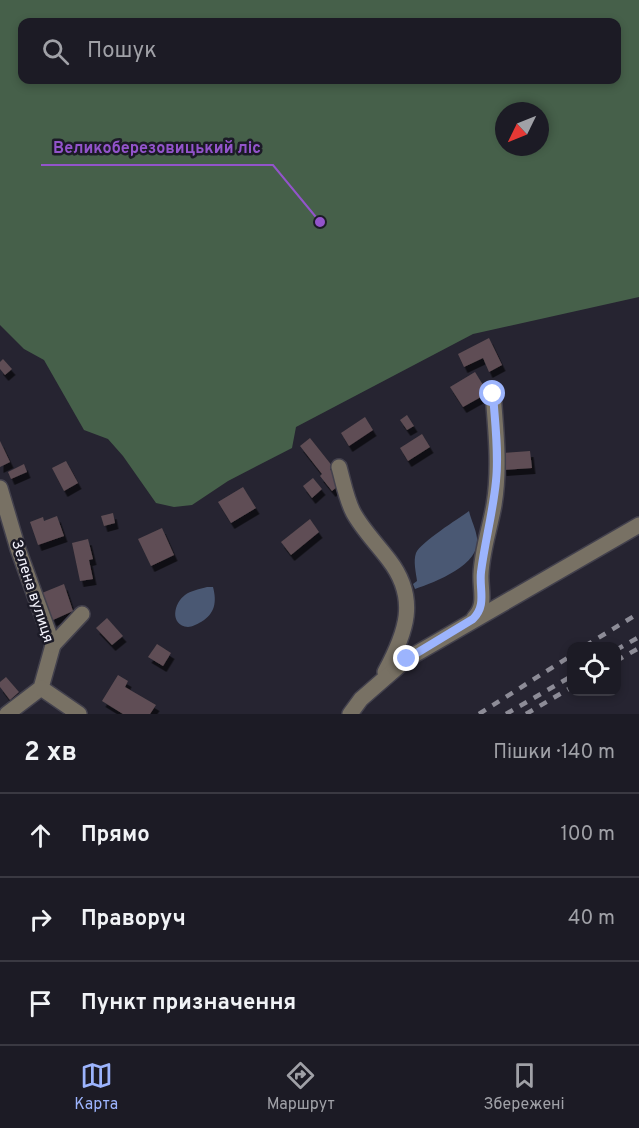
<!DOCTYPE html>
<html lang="uk">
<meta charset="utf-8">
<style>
:root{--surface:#1c1b25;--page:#25242d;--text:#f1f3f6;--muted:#a0a1a7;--line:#3a3942;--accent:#9cb4fd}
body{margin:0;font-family:Overpass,sans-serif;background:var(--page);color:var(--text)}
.controls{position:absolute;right:18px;bottom:18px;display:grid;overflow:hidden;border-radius:12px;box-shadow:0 3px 9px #0003}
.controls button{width:54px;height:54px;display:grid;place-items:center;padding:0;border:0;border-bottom:2px solid var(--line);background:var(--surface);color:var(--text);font:30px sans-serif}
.compass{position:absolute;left:495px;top:102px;width:54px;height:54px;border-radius:50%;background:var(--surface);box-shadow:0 3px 9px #0003;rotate:227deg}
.stop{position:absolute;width:18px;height:18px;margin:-14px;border:4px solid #9cb4fd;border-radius:50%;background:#fff}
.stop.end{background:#9cb4fd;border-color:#fff;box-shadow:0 2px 6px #0008}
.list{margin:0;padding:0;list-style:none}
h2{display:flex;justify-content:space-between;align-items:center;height:78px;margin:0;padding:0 24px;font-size:26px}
h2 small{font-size:20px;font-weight:400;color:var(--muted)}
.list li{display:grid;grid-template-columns:39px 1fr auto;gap:18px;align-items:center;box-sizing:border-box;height:84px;padding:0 24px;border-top:2px solid var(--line)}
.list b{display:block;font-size:22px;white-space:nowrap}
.list em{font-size:20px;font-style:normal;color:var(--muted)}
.icon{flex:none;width:33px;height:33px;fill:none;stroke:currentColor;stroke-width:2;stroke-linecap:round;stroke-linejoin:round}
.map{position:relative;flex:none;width:639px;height:714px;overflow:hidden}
.search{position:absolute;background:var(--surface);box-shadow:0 3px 9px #0003;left:18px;right:18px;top:18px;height:66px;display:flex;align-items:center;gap:15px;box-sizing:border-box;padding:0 21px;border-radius:12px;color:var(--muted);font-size:22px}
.sheet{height:330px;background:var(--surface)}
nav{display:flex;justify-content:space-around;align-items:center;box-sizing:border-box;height:84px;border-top:2px solid var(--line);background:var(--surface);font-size:16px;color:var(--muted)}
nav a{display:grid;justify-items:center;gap:3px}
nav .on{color:var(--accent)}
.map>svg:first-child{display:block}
</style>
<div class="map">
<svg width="639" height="714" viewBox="0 0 639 714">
<defs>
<filter id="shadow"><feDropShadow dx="3.5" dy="6" stdDeviation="0" flood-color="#0009"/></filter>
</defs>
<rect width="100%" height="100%" fill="#262431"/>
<!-- forest -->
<path fill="#46604a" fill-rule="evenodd" d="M0 0H639V297L473 334 296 427 292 448 228 481 192 505 174 507 156 503 123 456 108 439 84 430 44 360 24 349 0 325ZM22 22H616V80H22ZM504 111H540V147H504Z"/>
<!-- water -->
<g fill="#4a5873">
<path d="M469 511C471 520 476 529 477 538 481 565 435 582 415 589L413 584 417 581C416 573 413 561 416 553 421 542 458 519 469 511Z"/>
<path d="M207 587H213C217 602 215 614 201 622 197 624 192 627 188 627 169 625 174 603 185 595 190 591 200 589 207 587Z"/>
</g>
<!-- building -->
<g fill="#5f4e54" filter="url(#shadow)">
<path d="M489 338 502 365 489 372 483 358 464 367 458 354Z"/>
<path d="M3 359 12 369 5 375 0 369V362Z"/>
<path d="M475 372 488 393 463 407 450 387Z"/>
<path d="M407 415 414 426 407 430 400 420Z"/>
<path d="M365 417 373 430 349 446 341 433Z"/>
<path d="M422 434 430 447 408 461 400 448Z"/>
<path d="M310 438 333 467 330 469 337 478 334 481 338 486 332 491 320 476 322 474 300 446Z"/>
<path d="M0 441 10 462 0 467Z"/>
<path d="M530 451 532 468 503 470 502 453Z"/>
<path d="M66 461 78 483 64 491 52 468Z"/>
<path d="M24 464 27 472 11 479 8 472Z"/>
<path d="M313 478 322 489 312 498 303 486Z"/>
<path d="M243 487 256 508 231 523 218 502Z"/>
<path d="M113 513 115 523 104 526 101 516Z"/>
<path d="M57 516 64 536 38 545 30 522 43 517 44 521Z"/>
<path d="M310 519 319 532 291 555 281 542Z"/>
<path d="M162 528 174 555 151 566 138 539Z"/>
<path d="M88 539 93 559 89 560 93 579 80 581 72 543Z"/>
<path d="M64 584 73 611 53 620 42 593Z"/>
<path d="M107 618 123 636 112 645 96 628Z"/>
<path d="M157 644 171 653 163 666 148 657Z"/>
<path d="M118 675 128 681 125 687 156 705 150 714H123L102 701Z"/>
<path d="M6 677 19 692 10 700 0 687V682Z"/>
</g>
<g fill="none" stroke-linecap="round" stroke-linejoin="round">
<!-- minor casing -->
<g stroke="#43414d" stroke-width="18">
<g id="minor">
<path d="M339 467C343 481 346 498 353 512 362 529 377 544 389 560 419 599 406 633 385 672"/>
<path d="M0 488 18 549 53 645 41 688 7 714"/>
<path d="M474 618C487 605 480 590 481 574 482 550 490 528 494 505 500 469 496 431 493 394"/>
<path d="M53 645 82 614"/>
<path d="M41 688 79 714"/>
<path d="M350 714 361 699 407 659 639 525"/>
</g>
</g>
<!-- minor -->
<use href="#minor" stroke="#787164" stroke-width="15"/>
<!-- rail -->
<g stroke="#8d8c97" stroke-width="4.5" stroke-dasharray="8 8" stroke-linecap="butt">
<path d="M585 646 639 613"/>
<path d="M616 650 639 637"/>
<path d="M616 661 639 648"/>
<path d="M479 714 572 655"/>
<path d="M506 714 572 676"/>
<path d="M526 714 572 687"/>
</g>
</g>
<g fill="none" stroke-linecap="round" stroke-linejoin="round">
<!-- route -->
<path stroke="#9cb4fd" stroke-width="8" d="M407 659 473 619C487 605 479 590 481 572 485 541 493 512 496 481 499 453 495 423 493 394"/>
</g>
<g text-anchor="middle" stroke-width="5" stroke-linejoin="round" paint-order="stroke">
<!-- street labels -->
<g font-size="15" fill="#f4f3fc" stroke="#1c1b27">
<text transform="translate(33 591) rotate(72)" y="5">Зелена вулиця</text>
</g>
</g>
<!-- callouts -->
<path fill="none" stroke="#9354cb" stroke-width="2" d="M320 222L273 165H41"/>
<circle fill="#9354cb" stroke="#1c1b27" stroke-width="2" cx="320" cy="222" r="6"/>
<g font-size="16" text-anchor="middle" font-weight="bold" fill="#9354cb" stroke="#1c1b27" stroke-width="5" stroke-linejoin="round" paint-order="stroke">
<text x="157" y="153">Великоберезовицький ліс</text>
</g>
</svg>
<div class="controls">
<button><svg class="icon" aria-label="locate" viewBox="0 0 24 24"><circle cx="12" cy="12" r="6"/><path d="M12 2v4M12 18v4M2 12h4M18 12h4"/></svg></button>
</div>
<svg class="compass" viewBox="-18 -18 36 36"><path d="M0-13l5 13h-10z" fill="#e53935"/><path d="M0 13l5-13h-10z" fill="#a0a1a7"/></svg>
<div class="stop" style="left:493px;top:394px"></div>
<div class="stop end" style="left:407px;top:659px"></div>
<div class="search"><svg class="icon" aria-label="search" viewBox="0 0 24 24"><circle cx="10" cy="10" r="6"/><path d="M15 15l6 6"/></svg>Пошук</div>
</div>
<section class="sheet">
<h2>2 хв<small>Пішки · 140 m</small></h2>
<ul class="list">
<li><svg class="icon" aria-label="ahead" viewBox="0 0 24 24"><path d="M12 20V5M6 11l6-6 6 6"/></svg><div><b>Прямо</b></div><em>100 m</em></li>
<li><svg class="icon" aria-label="right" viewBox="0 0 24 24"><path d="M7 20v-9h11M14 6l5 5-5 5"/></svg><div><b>Праворуч</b></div><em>40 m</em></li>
<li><svg class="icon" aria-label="arrive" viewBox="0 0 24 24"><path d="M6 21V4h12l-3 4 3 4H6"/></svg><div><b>Пункт призначення</b></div></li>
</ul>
</section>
<nav>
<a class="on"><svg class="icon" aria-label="map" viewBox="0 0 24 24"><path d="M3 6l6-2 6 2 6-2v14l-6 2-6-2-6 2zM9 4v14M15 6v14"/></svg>Карта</a>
<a><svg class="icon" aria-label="directions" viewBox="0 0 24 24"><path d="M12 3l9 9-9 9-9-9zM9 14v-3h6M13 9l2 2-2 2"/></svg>Маршрут</a>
<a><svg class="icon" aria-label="saved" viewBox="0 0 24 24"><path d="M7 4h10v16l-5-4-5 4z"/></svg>Збережені</a>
</nav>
